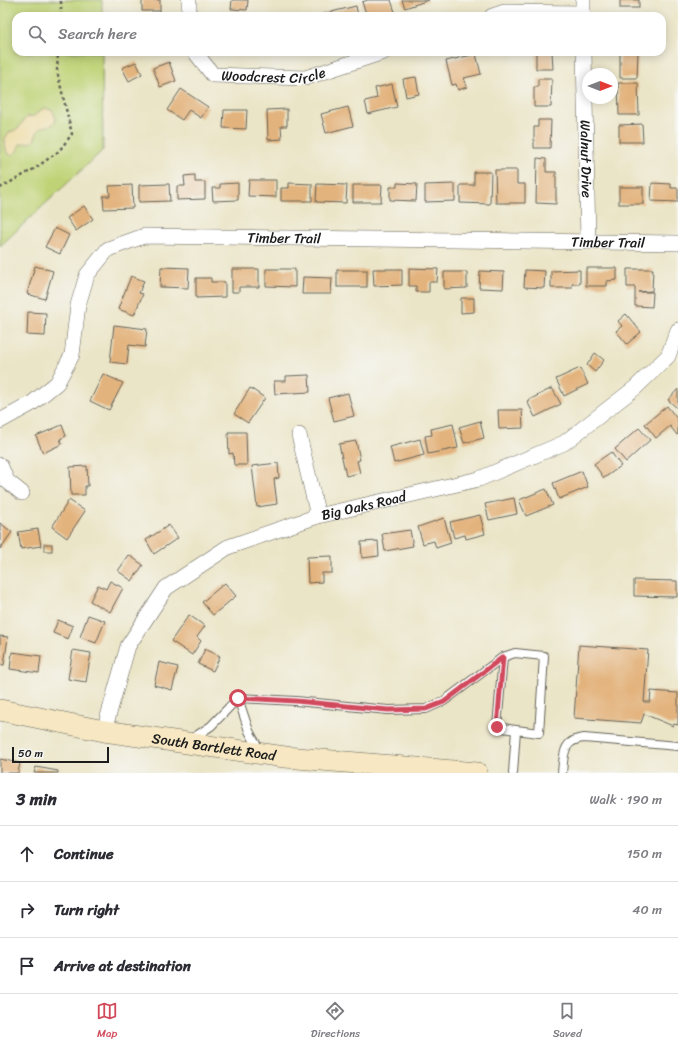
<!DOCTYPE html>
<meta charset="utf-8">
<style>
:root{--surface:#fff;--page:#f7f7f7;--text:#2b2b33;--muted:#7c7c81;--line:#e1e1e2;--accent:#d1495b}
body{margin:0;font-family:Sriracha,sans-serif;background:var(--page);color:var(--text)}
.compass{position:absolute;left:582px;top:68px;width:36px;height:36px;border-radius:50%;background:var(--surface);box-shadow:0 2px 10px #0003;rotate:90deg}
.scale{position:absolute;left:12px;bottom:10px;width:97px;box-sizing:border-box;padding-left:4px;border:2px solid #1c1c1c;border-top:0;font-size:11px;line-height:14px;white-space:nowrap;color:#1c1c1c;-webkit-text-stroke:3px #f6f6f2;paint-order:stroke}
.stop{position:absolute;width:12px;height:12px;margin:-9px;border:3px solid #d1495b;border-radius:50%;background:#fff}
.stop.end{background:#d1495b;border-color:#fff;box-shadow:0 1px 4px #0008}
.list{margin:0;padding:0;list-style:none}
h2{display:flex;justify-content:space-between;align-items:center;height:52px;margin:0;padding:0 16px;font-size:17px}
h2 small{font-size:13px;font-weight:400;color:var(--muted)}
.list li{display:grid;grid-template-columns:26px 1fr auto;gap:12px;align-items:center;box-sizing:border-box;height:56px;padding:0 16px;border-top:1px solid var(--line)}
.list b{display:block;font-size:15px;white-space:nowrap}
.list em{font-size:13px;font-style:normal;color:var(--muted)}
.icon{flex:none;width:22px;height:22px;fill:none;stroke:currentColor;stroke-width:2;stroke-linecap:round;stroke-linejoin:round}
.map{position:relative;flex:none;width:678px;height:773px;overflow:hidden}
.search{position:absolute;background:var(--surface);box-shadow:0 2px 10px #0003;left:12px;right:12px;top:12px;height:44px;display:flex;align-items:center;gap:10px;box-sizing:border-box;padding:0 14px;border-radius:12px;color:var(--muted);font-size:15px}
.sheet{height:220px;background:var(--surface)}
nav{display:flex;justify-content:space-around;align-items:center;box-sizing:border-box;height:56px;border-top:1px solid var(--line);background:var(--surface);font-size:11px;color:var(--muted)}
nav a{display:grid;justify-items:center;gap:2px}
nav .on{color:var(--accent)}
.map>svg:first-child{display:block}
</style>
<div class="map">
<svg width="678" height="773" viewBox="0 0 678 773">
<rect width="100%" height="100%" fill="#f6f6f2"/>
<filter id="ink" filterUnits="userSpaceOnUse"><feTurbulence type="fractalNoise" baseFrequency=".025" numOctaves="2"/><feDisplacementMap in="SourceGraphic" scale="8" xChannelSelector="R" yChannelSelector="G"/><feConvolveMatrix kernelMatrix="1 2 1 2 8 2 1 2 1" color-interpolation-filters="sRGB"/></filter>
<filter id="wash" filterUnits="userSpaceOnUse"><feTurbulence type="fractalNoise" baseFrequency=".012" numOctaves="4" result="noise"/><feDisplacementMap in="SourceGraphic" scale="16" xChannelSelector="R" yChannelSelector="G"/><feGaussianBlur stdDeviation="0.9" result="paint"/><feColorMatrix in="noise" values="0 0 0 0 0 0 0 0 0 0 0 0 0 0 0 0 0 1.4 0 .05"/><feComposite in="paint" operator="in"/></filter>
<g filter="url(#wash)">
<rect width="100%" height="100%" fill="#ebe5c7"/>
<!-- green -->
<path fill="#bfd376" stroke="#6e7849" d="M0 0H102V16H16V52H102L103 150 0 246Z"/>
<!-- sand -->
<path fill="#eeda9e" stroke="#857b5d" d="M46 108 53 111 56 119 55 122C50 128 43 125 39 129 36 132 36 138 33 142L20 144C17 149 18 153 11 155L7 153 5 146V138L10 132 18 129 24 120 27 117 34 116 42 109Z"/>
<g id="blocks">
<!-- building -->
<g fill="#e3b37d">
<rect x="142" y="0" width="18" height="11"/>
<path d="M232 0H248L247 10 231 9Z"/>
<path d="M368 0H391L395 12 383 16H367L362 2Z"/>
<path d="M402 0H429L405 8Z"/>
<rect x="620" y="0" width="19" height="8"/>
<path d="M356 6 358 16H323V14Z"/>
<path d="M536 52H552L553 69H536Z"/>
<path d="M620 52H638L637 78H620Z"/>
<path d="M476 54 481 74 464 78 467 87 458 90 456 84 452 85 446 61Z"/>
<path d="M136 62 142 74 129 81 122 68Z"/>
<path d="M169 62 176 81 160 87 153 68Z"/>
<path d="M416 77 419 94 406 97 403 79Z"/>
<path d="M538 79H552L551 107H534V87H538Z"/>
<path d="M618 83H638L639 115H619Z"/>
<path d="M392 84 397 107 368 114 365 101 377 98 375 88Z"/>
<path d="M181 89 208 107 201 118 189 110 182 120 167 110Z"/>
<path d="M348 107 353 126 326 133 321 114Z"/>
<path d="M287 109V126H281L282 139 268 140 267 110Z"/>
<path d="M224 110H247L246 129 223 128Z"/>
<path d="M538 120H551L550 148H534V127H538Z"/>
<path d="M642 124 643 142H619V125Z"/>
<path d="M537 158 546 159V172H556V204L536 203Z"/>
<path d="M495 170H517V184H525V203H496Z"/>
<path d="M474 172H491L490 204 460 203V185H474Z"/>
<path d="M195 175V182H205V199L177 200V186H185L184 176Z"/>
<path d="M249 180H276V197L248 196Z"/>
<path d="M238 183V200L213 201 212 188H220V184Z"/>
<path d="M289 183 312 184V201H281V188H289Z"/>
<path d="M397 183 417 184 416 201 390 200V187H397Z"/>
<path d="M652 183 671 184V188H678V202L651 201Z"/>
<path d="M169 184 170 201 139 202V185Z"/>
<path d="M317 184 347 185 346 203 316 202Z"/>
<path d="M455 184V201L425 202V185Z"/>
<path d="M132 185 133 208 104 209 103 196H110L109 186Z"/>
<path d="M353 185H382L381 202H353Z"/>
<rect x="619" y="187" width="24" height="17"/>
<path d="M84 206 93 219 76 231 67 218Z"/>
<path d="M55 228 69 235 60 254 45 247Z"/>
<path d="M35 266 53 271 45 299 27 294Z"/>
<path d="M161 267 189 268 188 288 160 287Z"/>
<path d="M409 268 438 269 437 282H429V292H416V286H409Z"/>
<path d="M586 268H617V280L607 281V286H586Z"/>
<path d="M232 269H259V287H239V292H232Z"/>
<path d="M266 269H295V287L266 286Z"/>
<path d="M373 269H402V285L374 286Z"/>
<path d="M627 269H653L652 291 638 292H653L652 307 635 306V287H627Z"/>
<rect x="337" y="270" width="30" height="17"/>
<path d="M525 270 545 271 544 288 524 287Z"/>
<path d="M580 270V284H572V288H551V271Z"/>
<path d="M480 271 504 272 503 289 479 288Z"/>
<path d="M444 272H467V288L444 289Z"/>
<path d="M131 276 144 281 139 293 143 294 134 315 118 309Z"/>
<path d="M303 277 332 278 331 294H302Z"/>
<path d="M196 278H211V282H225V297L196 298Z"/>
<path d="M461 298H474V312L461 313Z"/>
<path d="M28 312 46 313 45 336 27 335Z"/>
<path d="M626 314 641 332 627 344 616 331 622 326 618 321Z"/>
<path d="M114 325 147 329 145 347 129 345 127 364 110 362Z"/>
<path d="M595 353 604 360 595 372 587 365Z"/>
<path d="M580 368 588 384 564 396 556 379Z"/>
<path d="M103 374 123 383 109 410 90 401Z"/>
<path d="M309 375 310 392 275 394 274 381H286V376Z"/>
<path d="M250 388 265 398 248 423 234 414Z"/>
<path d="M552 388 561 404 535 417 527 401Z"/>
<path d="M678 389V409L668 400Z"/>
<path d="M348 393 354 416 334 421 328 398Z"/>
<path d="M667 406 678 420V434L677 435 670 426 656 438 645 424Z"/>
<path d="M498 410H522L523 428 499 429Z"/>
<path d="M480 421 484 438 464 443 459 427Z"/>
<path d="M453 424 458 448 428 454 425 436 432 435 431 429Z"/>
<path d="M62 425 66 436 60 439 62 444 43 453 36 436Z"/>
<path d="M639 428 650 440 626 462 615 449Z"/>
<path d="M228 432H246L247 465H234L233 453 229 454Z"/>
<path d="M420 439 424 455 394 463 390 447Z"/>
<path d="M356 441 360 460 357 461 360 473 346 476 339 444Z"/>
<path d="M611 452 621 466 604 478 594 464Z"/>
<path d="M278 463 279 478 274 479 277 504 257 507 252 466Z"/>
<path d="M87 466 88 486H85V495H71L70 467Z"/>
<path d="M582 471 588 487 559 499 553 483Z"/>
<path d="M546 489 553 505 526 516 519 500Z"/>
<path d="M514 498 517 514 489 520 485 504Z"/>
<path d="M69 500 85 511 67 538 52 527Z"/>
<path d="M480 515 485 534 466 539 465 535 454 538 450 522Z"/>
<path d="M444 518 451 543 436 548 434 541 423 544 418 527Z"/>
<path d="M0 523 12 532 0 549Z"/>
<path d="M169 525 178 538 154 554 146 540Z"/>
<path d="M38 529 41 546 21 549 18 532Z"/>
<path d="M410 530 413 546 385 551 382 534Z"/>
<path d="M378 541 379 556 362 558 361 542Z"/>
<rect x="44" y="544" width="8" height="7"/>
<path d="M129 555 143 565 132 581 118 571Z"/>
<path d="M332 556V573H322V582L308 583 307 557Z"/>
<path d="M634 580 677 581V597L634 596Z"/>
<path d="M110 581 123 588 110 612 90 601 98 585 106 589Z"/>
<path d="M225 583 236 596 213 615 202 602Z"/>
<path d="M88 615 105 621 96 643 80 637Z"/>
<path d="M189 615 205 626 197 637 201 641 192 655 171 641Z"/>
<path d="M58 620 73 626 68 639 53 633Z"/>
<path d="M0 636 8 637 4 665H0Z"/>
<path d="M579 645 648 650 644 702H650L651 691 678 693V725L674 724 673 726 644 714 641 723 574 718Z"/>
<path d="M205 649 220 656 213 671 198 664Z"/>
<path d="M73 650 91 653 86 682 68 679Z"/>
<path d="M12 652 41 656 39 673 10 669Z"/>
<path d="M159 662 178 667 172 690 154 685Z"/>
<path d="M0 759 20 763 18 773H0Z"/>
<path d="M36 767 58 771V773H34Z"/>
</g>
</g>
</g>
<g filter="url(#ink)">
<use href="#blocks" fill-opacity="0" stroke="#646258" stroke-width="1"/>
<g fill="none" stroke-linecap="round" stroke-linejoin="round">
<!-- service casing -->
<g stroke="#646258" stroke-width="10">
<g id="service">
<path d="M503 657 497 727 516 730"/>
<path d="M238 698 249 731 260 751"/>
<path d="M190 740 211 726 238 698 296 701 388 710 426 709 444 701 503 657 515 653 544 656 539 733 516 730 513 773"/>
<path d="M562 773C564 755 562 740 584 738L678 746"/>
</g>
</g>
<!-- minor casing -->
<g stroke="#646258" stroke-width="16">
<g id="minor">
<path d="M583 0V16"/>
<path d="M189 16V0"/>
<path d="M492 16 504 12 583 13"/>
<path id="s1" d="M195 52 213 75 305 78 384 52"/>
<path id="s2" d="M584 52 588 242"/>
<path id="s3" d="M0 421 31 404 57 383 72 355 78 305 87 275 108 249 144 236 678 243"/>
<path d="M299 435 318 516"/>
<path d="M0 465 7 481 22 493"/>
<path id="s4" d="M104 731 128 646 166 588 228 547 318 516 479 479 564 443 635 388 668 356 678 330"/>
</g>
</g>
<!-- secondary casing -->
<g stroke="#646258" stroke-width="22">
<g id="secondary">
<path id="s5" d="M0 710 104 731 285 757 477 773"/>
</g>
</g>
<!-- path -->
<g stroke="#646258" stroke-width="2.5" stroke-dasharray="3 3" stroke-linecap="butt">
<path d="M61 16V0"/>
<path d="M0 188 34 169 59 151 72 134 57 71 58 52"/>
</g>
<!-- service -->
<use href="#service" stroke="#fff" stroke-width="8"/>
<!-- minor -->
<use href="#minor" stroke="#fff" stroke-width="15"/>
<!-- secondary -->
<use href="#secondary" stroke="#f7e8c3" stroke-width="21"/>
</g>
</g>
<g fill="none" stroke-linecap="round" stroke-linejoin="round" filter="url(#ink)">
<!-- route -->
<path stroke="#d1495b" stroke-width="5" d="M238 698 296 701 388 710 426 709 444 702 503 657 497 727"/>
</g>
<g text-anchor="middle" stroke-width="3.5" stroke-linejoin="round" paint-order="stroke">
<!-- street labels -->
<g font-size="14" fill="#1c1c1c" stroke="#f6f6f2">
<text dy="5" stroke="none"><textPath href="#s1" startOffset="90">Woodcrest Circle</textPath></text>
<text dy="5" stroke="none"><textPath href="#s2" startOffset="107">Walnut Drive</textPath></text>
<text dy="5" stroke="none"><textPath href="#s3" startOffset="394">Timber Trail</textPath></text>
<text dy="5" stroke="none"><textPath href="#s3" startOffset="718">Timber Trail</textPath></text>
<text dy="5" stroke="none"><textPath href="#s4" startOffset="374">Big Oaks Road</textPath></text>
<text dy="5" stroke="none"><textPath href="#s5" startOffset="217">South Bartlett Road</textPath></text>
</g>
</g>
</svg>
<svg class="compass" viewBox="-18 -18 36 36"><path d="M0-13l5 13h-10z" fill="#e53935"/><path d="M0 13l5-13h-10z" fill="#7c7c81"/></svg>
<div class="scale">50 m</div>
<div class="stop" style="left:238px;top:698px"></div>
<div class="stop end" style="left:497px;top:727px"></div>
<div class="search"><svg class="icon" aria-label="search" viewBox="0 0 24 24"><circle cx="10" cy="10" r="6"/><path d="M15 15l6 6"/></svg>Search here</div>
</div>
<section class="sheet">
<h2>3 min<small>Walk · 190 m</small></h2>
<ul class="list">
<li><svg class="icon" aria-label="ahead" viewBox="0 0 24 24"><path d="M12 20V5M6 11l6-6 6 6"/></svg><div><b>Continue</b></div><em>150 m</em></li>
<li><svg class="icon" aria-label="right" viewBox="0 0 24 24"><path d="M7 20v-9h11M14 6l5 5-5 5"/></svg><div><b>Turn right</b></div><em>40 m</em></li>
<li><svg class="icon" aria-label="arrive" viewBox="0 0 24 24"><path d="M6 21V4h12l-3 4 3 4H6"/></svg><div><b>Arrive at destination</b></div></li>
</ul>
</section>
<nav>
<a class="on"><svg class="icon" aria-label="map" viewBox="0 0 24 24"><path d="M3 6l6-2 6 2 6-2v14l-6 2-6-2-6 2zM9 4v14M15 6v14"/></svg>Map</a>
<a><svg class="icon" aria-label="directions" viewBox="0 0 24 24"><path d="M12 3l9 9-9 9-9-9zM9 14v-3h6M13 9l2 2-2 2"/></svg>Directions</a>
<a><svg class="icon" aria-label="saved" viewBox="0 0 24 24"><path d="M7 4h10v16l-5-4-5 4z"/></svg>Saved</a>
</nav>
